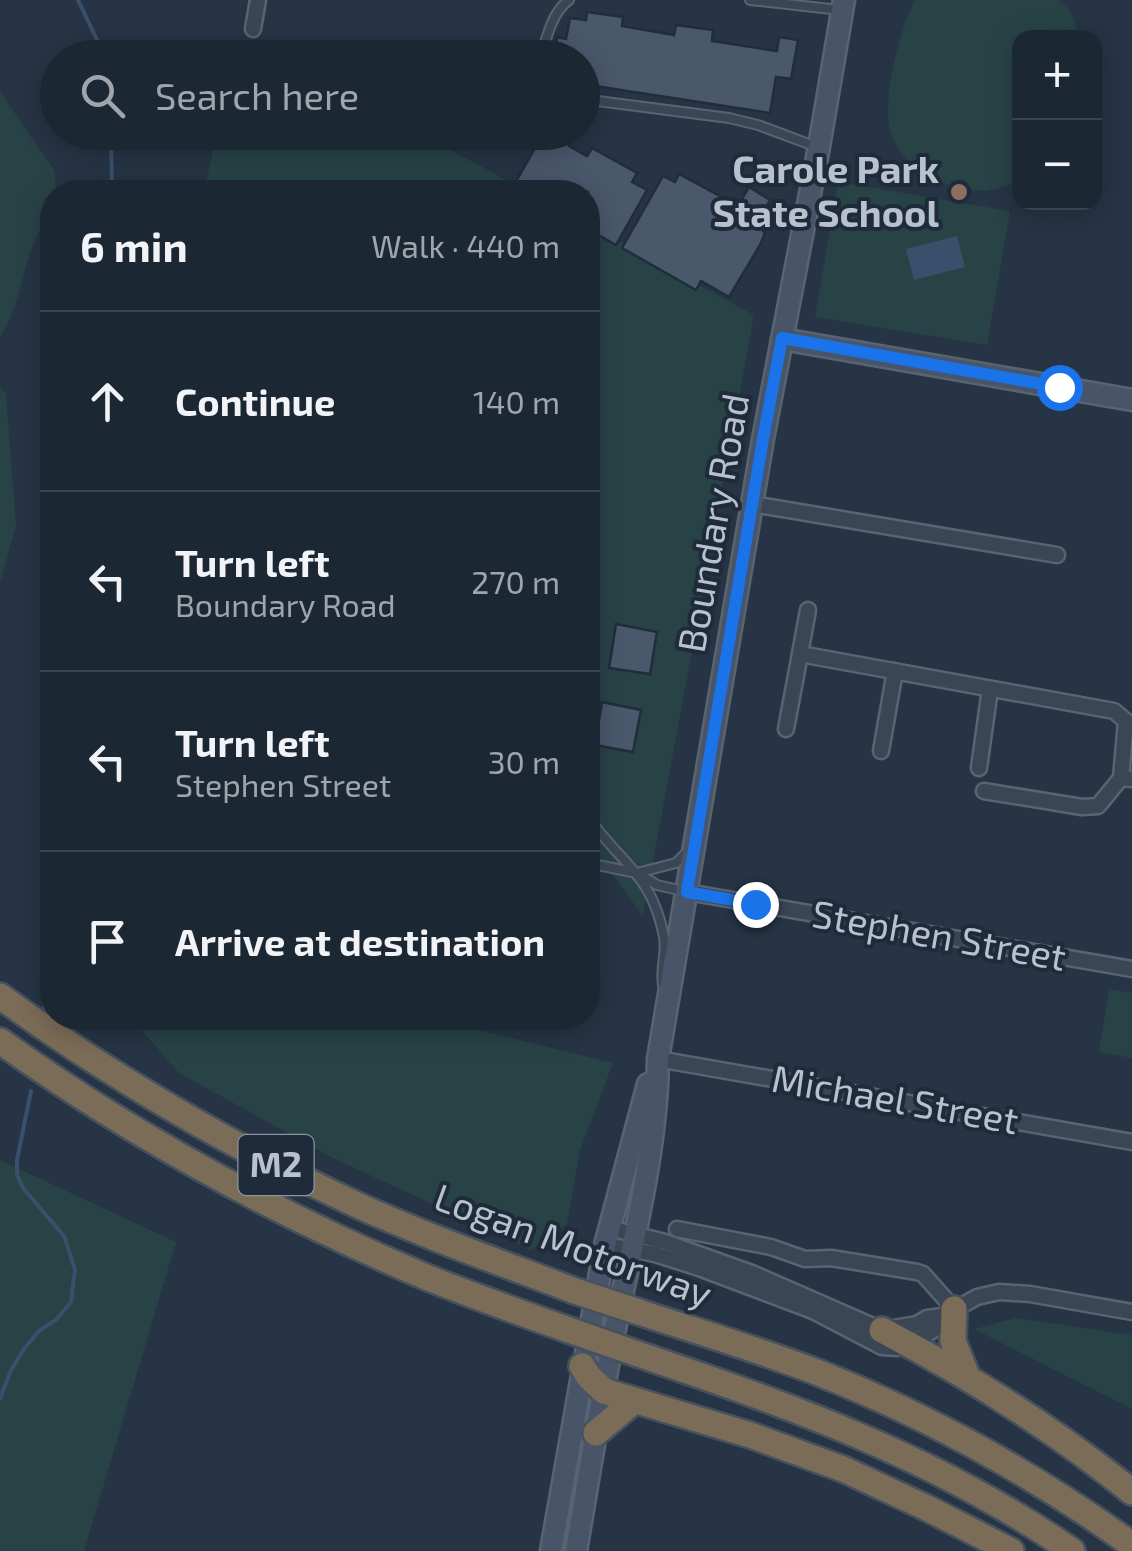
<!DOCTYPE html>
<meta charset="utf-8">
<style>
:root{--surface:#1c2734;--page:#293340;--text:#f1f3f6;--muted:#a0a5ac;--line:#3a444f}
body{margin:0;font-family:"Exo 2",sans-serif;background:var(--page);color:var(--text)}
.controls{position:absolute;right:30px;top:30px;display:grid;overflow:hidden;border-radius:20px;box-shadow:0 5px 25px #0003}
.controls button{width:90px;height:90px;display:grid;place-items:center;padding:0;border:0;border-bottom:2px solid var(--line);background:var(--surface);color:var(--text);font:50px sans-serif}
.stop{position:absolute;width:30px;height:30px;margin:-22px;border:8px solid #1a73e8;border-radius:50%;background:#fff}
.stop.end{background:#1a73e8;border-color:#fff;box-shadow:0 2px 10px #0008}
.list{margin:0;padding:0;list-style:none}
h2{display:flex;justify-content:space-between;align-items:center;height:130px;margin:0;padding:0 40px;font-size:42px}
h2 small{font-size:32px;font-weight:400;color:var(--muted)}
.list li{display:grid;grid-template-columns:65px 1fr auto;gap:30px;align-items:center;box-sizing:border-box;height:180px;padding:0 40px;border-top:2px solid var(--line)}
.list b{display:block;font-size:38px;white-space:nowrap}
.list p{margin:0;font-size:32px;white-space:nowrap;color:var(--muted)}
.list em{font-size:32px;font-style:normal;color:var(--muted)}
.icon{flex:none;width:55px;height:55px;fill:none;stroke:currentColor;stroke-width:2;stroke-linecap:round;stroke-linejoin:round}
.map{position:relative;flex:none;width:1132px;height:1551px;overflow:hidden}
.search{position:absolute;background:var(--surface);box-shadow:0 5px 25px #0003;left:40px;top:40px;width:560px;height:110px;display:flex;align-items:center;gap:25px;box-sizing:border-box;padding:0 35px;border-radius:55px;color:var(--muted);font-size:38px}
.panel{position:absolute;background:var(--surface);box-shadow:0 5px 25px #0003;left:40px;top:180px;width:560px;height:850px;border-radius:40px}
.map>svg:first-child{display:block}
</style>
<div class="map">
<svg width="1132" height="1551" viewBox="0 0 1132 1551">
<rect width="100%" height="100%" fill="#263445"/>
<!-- green -->
<g fill="#284346">
<path d="M915 0H1059L1071 12 1080 37 1020 38 1019 182C1010 185 999 189 989 190 950 193 901 171 890 129 882 98 900 28 915 0Z"/>
<path d="M0 92 54 170 57 192H52C52 211 40 228 33 245 21 276 19 309 0 337Z"/>
<path d="M217 132 419 133 529 192H204Z"/>
<path d="M838 182 1010 211 987 345 815 317Z"/>
<path d="M588 224 754 315 643 916 588 841Z"/>
<path d="M0 387 6 394 16 525 0 583Z"/>
<path d="M1109 989 1132 993V1058L1099 1052Z"/>
<path d="M131 1018H429L613 1063 580 1150 567 1224 531 1250 333 1158 179 1073Z"/>
<path d="M0 1160 176 1242 84 1551H0Z"/>
<path d="M1016 1318 1132 1335V1409L974 1329Z"/>
</g>
<!-- water -->
<path fill="#39506d" d="M957 236 965 267 914 280 906 249Z"/>
<g fill="none" stroke-linecap="round" stroke-linejoin="round">
<!-- stream -->
<g stroke="#39506d" stroke-width="4">
<path d="M78 0 98 42 101 58"/>
<path d="M111 132 112 192"/>
<path d="M44 1007 52 968"/>
<path d="M0 1399 11 1370 24 1349 39 1331 57 1319 71 1302 75 1270 64 1236 23 1188 17 1175V1160L31 1091"/>
</g>
</g>
<!-- building -->
<g fill="#4a586c" stroke="#212d3c" stroke-width="2.5">
<path d="M587 12 623 17 622 26 674 35 676 25 713 30 712 41 777 51 779 37 798 40 791 79 776 77 770 113 582 84V58L554 57 557 37 566 39 570 18 586 20Z"/>
<path d="M544 132H576L569 146 587 156 592 148 637 173 632 182 647 190 616 245 588 229V192H522L513 187Z"/>
<path d="M679 174 727 200 733 215 749 187 770 200 764 211 771 216 763 231 765 233 760 245 729 297 701 281 696 290 622 248 663 176 675 182Z"/>
<path d="M616 624 657 632 650 674 609 668Z"/>
<path d="M602 702 641 710 633 752 595 745Z"/>
</g>
<g fill="none" stroke-linecap="round" stroke-linejoin="round">
<!-- lane casing -->
<g stroke="#596472" stroke-width="12">
<g id="lane">
<path d="M750 0 840 10"/>
<path d="M541 56C547 37 552 12 569 0"/>
<path d="M582 99 729 118 758 125 817 147"/>
<path d="M588 817C621 864 652 874 664 937 667 953 660 969 663 985"/>
<path d="M588 863 637 873 657 885 683 891"/>
<path d="M637 873 676 863 687 852"/>
</g>
</g>
<!-- street casing -->
<g stroke="#596472" stroke-width="19">
<g id="street">
<path d="M253 29 258 0"/>
<path d="M752 504 1057 555"/>
<path d="M800 654 808 610"/>
<path d="M786 729 800 654 1114 711 1126 721 1121 778 1132 779"/>
<path d="M881 751 895 671"/>
<path d="M979 768 990 689"/>
<path d="M984 791 1082 807 1098 806 1121 778"/>
<path d="M687 892 1132 969"/>
<path d="M658 1059 1132 1142"/>
<path d="M609 1228 665 1242 752 1273 882 1330 917 1324 927 1318 943 1316 977 1297 999 1292 1030 1294 1132 1312"/>
<path d="M677 1229 771 1247 805 1259 831 1258 917 1272 923 1274 954 1309"/>
<path d="M605 1245 655 1254 699 1268 813 1311 882 1347 897 1348 909 1345 935 1329 943 1316"/>
</g>
</g>
<!-- secondary casing -->
<g stroke="#596472" stroke-width="25">
<g id="secondary">
<path d="M782 339 1132 400"/>
<path d="M551 1551 605 1245 648 1084"/>
<path d="M576 1551C589 1475 601 1399 616 1324 634 1237 657 1148 658 1059L763 439 819 147 844 0"/>
</g>
</g>
<!-- highway casing -->
<g stroke="#45515f" stroke-width="30">
<g id="highway">
<path d="M0 996C111 1077 231 1146 355 1204 427 1237 502 1263 575 1291"/>
<path d="M0 1041C131 1135 277 1214 426 1277 473 1296 521 1313 569 1330"/>
<path d="M954 1309 953 1341 967 1376"/>
<path d="M639 1312C699 1332 760 1350 819 1373 930 1417 1035 1475 1132 1545"/>
<path d="M882 1330C971 1377 1054 1429 1132 1492"/>
<path d="M632 1352C788 1405 934 1456 1072 1551"/>
<path d="M582 1366 589 1377 604 1391 750 1435 843 1469 927 1508 1011 1551"/>
<path d="M596 1433 634 1401"/>
</g>
</g>
<!-- lane -->
<use href="#lane" stroke="#3b4655" stroke-width="8"/>
<!-- street -->
<use href="#street" stroke="#3b4655" stroke-width="14"/>
<!-- secondary -->
<use href="#secondary" stroke="#485568" stroke-width="20"/>
<!-- highway -->
<use href="#highway" stroke="#7b6c57" stroke-width="25"/>
<!-- highway-bridge casing -->
<g stroke="#45515f" stroke-width="30" stroke-linecap="butt">
<g id="highway-bridge">
<path d="M575 1291 639 1312"/>
<path d="M569 1330 632 1352"/>
</g>
</g>
<!-- highway-bridge -->
<use href="#highway-bridge" stroke="#7b6c57" stroke-width="25"/>
</g>
<g fill="none" stroke-linecap="round" stroke-linejoin="round">
<!-- route -->
<path stroke="#1a73e8" stroke-width="12" d="M755 904 687 892 763 439 782 338 1059 387"/>
</g>
<!-- markers -->
<circle fill="#8d6e63" stroke="#1f2b3a" stroke-width="4" cx="959" cy="192" r="10"/>
<g text-anchor="middle" stroke-width="8" stroke-linejoin="round" paint-order="stroke">
<!-- shield labels -->
<rect fill="#1f2b3a" stroke="#8a94a2" stroke-width="2.5" x="238.5" y="1135" width="75" height="60" rx="8"/>
<g font-size="35" font-weight="bold" fill="#b8c1ce">
<text x="276" y="1177">M2</text>
</g>
<!-- poi labels -->
<g font-size="38" font-weight="bold" fill="#b8c1ce" stroke="#1f2b3a" text-anchor="end">
<text x="939" y="183">Carole Park<tspan x="939" dy="44">State School</tspan></text>
</g>
<!-- street labels -->
<g font-size="38" fill="#b8c1ce" stroke="#1f2b3a">
<text transform="translate(714 523) rotate(-80)" y="13">Boundary Road</text>
<text transform="translate(939 936) rotate(10)" y="13">Stephen Street</text>
<text transform="translate(895 1100) rotate(10)" y="13">Michael Street</text>
<text transform="translate(573 1246) rotate(20)" y="13">Logan Motorway</text>
</g>
</g>
</svg>
<div class="controls">
<button>+</button>
<button>−</button>
</div>
<div class="stop" style="left:1059px;top:387px"></div>
<div class="stop end" style="left:755px;top:904px"></div>
<div class="search"><svg class="icon" aria-label="search" viewBox="0 0 24 24"><circle cx="10" cy="10" r="6"/><path d="M15 15l6 6"/></svg>Search here</div>
<section class="panel">
<h2>6 min<small>Walk · 440 m</small></h2>
<ul class="list">
<li><svg class="icon" aria-label="ahead" viewBox="0 0 24 24"><path d="M12 20V5M6 11l6-6 6 6"/></svg><div><b>Continue</b></div><em>140 m</em></li>
<li><svg class="icon" aria-label="left" viewBox="0 0 24 24"><path d="M17 20v-9H6M10 6l-5 5 5 5"/></svg><div><b>Turn left</b><p>Boundary Road</p></div><em>270 m</em></li>
<li><svg class="icon" aria-label="left" viewBox="0 0 24 24"><path d="M17 20v-9H6M10 6l-5 5 5 5"/></svg><div><b>Turn left</b><p>Stephen Street</p></div><em>30 m</em></li>
<li><svg class="icon" aria-label="arrive" viewBox="0 0 24 24"><path d="M6 21V4h12l-3 4 3 4H6"/></svg><div><b>Arrive at destination</b></div></li>
</ul>
</section>
</div>
